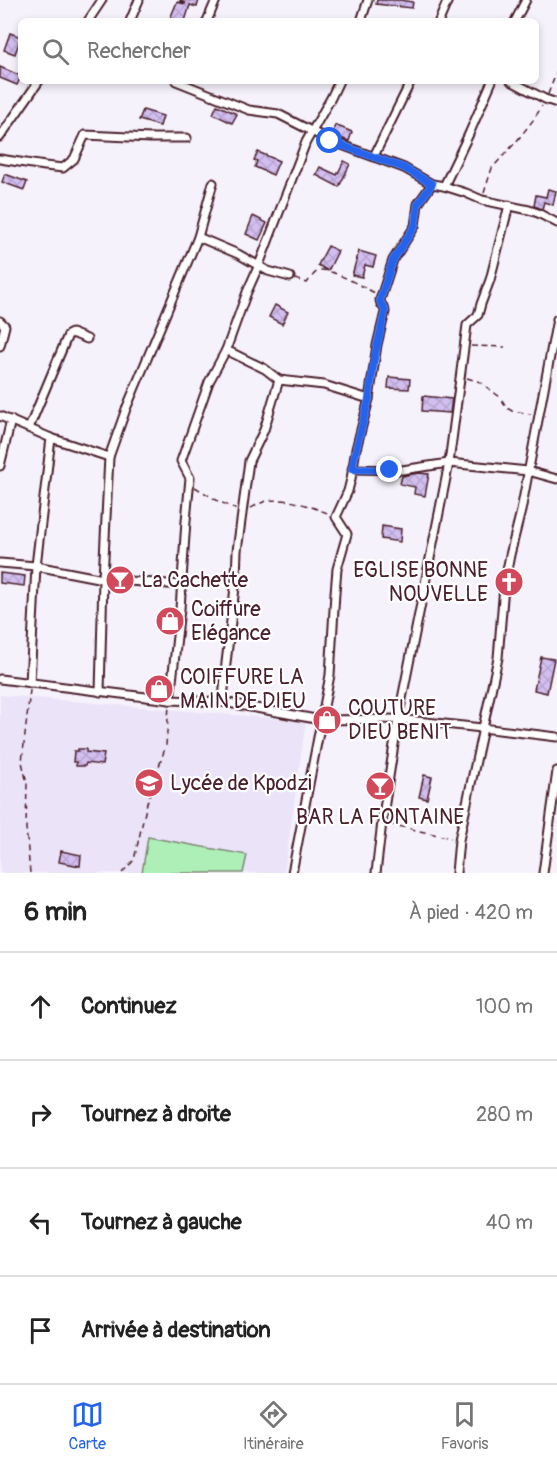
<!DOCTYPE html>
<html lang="fr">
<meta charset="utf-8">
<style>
:root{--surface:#fff;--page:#f6f6f6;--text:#222;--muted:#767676;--line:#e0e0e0;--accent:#2563eb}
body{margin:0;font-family:Pangolin,sans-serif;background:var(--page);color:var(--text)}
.stop{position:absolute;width:18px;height:18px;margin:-14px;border:4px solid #2563eb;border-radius:50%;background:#fff}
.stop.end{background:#2563eb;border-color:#fff;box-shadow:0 2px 6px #0008}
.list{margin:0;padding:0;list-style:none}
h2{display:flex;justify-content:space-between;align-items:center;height:78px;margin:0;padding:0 24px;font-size:26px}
h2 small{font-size:20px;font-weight:400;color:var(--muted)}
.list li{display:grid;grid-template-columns:39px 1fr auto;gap:18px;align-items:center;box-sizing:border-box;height:108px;padding:0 24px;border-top:2px solid var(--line)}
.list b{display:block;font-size:22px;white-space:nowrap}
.list em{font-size:20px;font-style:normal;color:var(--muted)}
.icon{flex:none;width:33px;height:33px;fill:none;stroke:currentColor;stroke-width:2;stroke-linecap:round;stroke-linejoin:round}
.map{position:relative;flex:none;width:557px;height:873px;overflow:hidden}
.search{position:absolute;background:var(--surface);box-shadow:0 3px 9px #0003;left:18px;right:18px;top:18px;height:66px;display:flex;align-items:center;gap:15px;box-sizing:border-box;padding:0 21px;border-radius:9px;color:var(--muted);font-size:22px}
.sheet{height:510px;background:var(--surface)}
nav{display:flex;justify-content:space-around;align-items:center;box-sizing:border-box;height:84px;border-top:2px solid var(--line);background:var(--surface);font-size:16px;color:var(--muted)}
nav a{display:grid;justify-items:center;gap:3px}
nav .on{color:var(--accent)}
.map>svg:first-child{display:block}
</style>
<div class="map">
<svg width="557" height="873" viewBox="0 0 557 873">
<defs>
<pattern id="building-cross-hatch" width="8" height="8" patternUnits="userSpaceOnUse" patternTransform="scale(1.5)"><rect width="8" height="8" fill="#d2bff0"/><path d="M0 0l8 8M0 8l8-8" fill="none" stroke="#b6a4ce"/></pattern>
</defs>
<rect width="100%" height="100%" fill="#f6f2fc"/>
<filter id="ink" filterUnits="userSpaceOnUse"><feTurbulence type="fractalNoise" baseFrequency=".0167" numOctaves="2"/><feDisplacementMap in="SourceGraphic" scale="12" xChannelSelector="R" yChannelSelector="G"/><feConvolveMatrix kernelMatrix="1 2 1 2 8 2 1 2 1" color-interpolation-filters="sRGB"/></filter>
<g filter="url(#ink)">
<!-- built -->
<path fill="#ebe3f8" d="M0 695 306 721 284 873H0Z"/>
<!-- pitch -->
<path fill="#aeefb8" stroke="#7c8772" stroke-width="1.5" d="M148 837 247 855 243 873H142Z"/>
<!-- building -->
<g fill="url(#building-cross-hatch)" stroke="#4a1f2b" stroke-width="1.5">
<path d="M180 0H199L197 7 190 5 185 21H169L177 2 185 4V3L180 1Z"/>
<path d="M377 0H399L413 2 412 8 376 4Z"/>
<path d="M10 33 21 37 15 54 4 50Z"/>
<path d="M0 67 21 76 17 85 0 78Z"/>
<path d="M217 105 237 114 232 123 213 114Z"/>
<path d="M143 110 163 116 160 126 139 120Z"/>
<path d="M335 125 352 132 349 141 332 135Z"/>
<path d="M258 152 279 161 273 175 255 167 257 161 254 160Z"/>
<path d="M344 161 350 164 339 187 316 175 320 167 337 175Z"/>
<path d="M5 174 27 182 24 190 2 182Z"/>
<path d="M548 189 556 191 553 205 544 202 542 209 534 206 536 195 546 197Z"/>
<path d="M253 216 267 223 259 240 246 234Z"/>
<path d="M328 246 338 251 328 271 318 265Z"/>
<path d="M359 251 376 256 373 267 365 265 362 277 352 275Z"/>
<path d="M275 305 288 312 282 324 269 317Z"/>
<path d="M389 377 410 379 409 389 388 388Z"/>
<path d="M423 396 452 399 450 413 422 411Z"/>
<path d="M418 473 429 474 425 496 414 494 415 487 400 484 402 476Z"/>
<path d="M382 526 401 529 400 542 381 539Z"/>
<path d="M0 573 25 576 24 586 0 583Z"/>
<path d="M541 657 554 659 547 693 534 690Z"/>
<path d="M78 749H86V752L104 754 102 765 86 763 85 766H76V762H73L74 751H78Z"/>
<path d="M424 775 432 777 427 799 419 797Z"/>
<path d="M61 851 81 855 80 866 59 862Z"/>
</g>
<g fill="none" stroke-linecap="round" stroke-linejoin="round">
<!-- minor casing -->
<g stroke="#4a1f2b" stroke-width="11">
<g id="minor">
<path d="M88 21 102 0"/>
<path d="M130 21 139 0"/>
<path d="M207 21 216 0"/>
<path d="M361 21 368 0"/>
<path d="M439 21 448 0"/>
<path d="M515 21 526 0"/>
<path d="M176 81 249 110 278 114 331 141 404 168 432 184 444 186 466 193 482 200 529 210 538 213 557 223"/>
<path d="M511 81 545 99 557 103"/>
<path d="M0 137 39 81"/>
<path d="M374 156 411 81"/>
<path d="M0 159 45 166 63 168 74 159 85 135 151 138H187"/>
<path d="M444 186 469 134 492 81"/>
<path d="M198 237 238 254 268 271 290 277"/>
<path d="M0 321 5 326 0 346"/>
<path d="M226 350 265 369 279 380 324 385 369 399"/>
<path d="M0 416 51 438 109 457"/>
<path d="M29 428 68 335 72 333 87 339"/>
<path d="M0 466 11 420"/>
<path d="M352 469 402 470 449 463 528 471 557 479"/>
<path d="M0 563 36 566 103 579 181 585"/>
<path d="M0 679 170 700 223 702 321 720 398 719 482 728 557 737"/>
<path d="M30 683 36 566 51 438"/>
<path d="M100 692 103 579 109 457 126 409 198 237 213 183"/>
<path d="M170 700 180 609 186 521 190 478 181 461 209 382 226 350 247 292 259 265 306 142 331 98 339 81"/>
<path d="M223 702 226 663 236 579 237 551 249 461 264 430 279 380"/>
<path d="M292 873 330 675 335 593 337 569 347 534 336 517 348 491 351 479 356 449 369 399 377 345 385 312C386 307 380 306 380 300L393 260 415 226 418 204 432 184"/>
<path d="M376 873 382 822 398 719 449 463 467 325 478 315 481 304 490 280 509 205"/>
<path d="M456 873 459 840 498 658 504 586 510 555 521 511 557 319"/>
<path d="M543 873 557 771"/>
</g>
</g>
<!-- path -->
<g stroke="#4a1f2b" stroke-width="1.5" stroke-dasharray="6 4.5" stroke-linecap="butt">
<path d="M548 94 557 71"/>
<path d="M484 193 492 168 516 142 534 119 542 106"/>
<path d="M295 279 307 283C311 278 315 271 321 270 332 269 365 288 375 293"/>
<path d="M471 346 505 347"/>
<path d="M467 378 480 382 500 397 507 408 512 411 531 414"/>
<path d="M195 487 218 501 236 509"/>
<path d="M251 508C255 506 260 503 264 502 283 495 312 507 330 514"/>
<path d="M30 690 22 762 27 783 26 828 30 873"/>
<path d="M389 824 451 838"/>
<path d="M122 873 134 860 147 803 166 745 169 706"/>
</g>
<!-- minor -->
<use href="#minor" stroke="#fff" stroke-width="7"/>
</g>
</g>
<g fill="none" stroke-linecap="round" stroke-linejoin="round" filter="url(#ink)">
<!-- route -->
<path stroke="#2563eb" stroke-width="8" d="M330 141 404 168 432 184 418 204 415 226 393 260 380 300C380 306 386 307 385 312L374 359 369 399 356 449 352 469 390 470"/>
</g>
<!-- icons -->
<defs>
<g id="bar-disc" transform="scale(1.5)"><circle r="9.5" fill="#d1495b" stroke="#fff"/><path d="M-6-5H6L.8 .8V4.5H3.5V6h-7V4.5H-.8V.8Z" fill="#fff"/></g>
<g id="church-disc" transform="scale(1.5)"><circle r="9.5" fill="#d1495b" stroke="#fff"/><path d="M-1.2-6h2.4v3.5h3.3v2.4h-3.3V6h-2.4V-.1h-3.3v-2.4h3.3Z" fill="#fff"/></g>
<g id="shop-disc" transform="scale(1.5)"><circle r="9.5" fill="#d1495b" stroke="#fff"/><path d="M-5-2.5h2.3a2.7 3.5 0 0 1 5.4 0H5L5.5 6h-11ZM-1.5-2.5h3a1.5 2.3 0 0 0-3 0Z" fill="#fff"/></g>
<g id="school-disc" transform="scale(1.5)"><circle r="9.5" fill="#d1495b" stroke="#fff"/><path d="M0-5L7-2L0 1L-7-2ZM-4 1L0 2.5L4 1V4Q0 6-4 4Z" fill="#fff"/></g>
</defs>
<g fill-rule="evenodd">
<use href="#bar-disc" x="120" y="580"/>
<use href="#church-disc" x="509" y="582"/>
<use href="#shop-disc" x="170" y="621"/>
<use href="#shop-disc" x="159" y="689"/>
<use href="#shop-disc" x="327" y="720"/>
<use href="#school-disc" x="149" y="783"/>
<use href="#bar-disc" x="380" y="786"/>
</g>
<g text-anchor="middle" stroke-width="4.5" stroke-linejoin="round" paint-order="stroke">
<!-- poi labels -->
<g font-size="21" fill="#4a1f2b" stroke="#fff" text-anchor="start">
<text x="488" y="577" text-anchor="end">EGLISE BONNE<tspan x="488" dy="24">NOUVELLE</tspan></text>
<text x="141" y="587">La Cachette</text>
<text x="191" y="616">Coiffure<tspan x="191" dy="24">Elégance</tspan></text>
<text x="180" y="684">COIFFURE LA<tspan x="180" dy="24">MAIN DE DIEU</tspan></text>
<text x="348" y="715">COUTURE<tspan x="348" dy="24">DIEU BENIT</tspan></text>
<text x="170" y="790">Lycée de Kpodzi</text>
<text x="380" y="824" text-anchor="middle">BAR LA FONTAINE</text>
</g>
</g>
</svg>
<div class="stop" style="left:330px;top:141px"></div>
<div class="stop end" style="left:390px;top:470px"></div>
<div class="search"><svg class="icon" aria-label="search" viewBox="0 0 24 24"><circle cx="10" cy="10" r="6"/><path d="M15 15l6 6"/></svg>Rechercher</div>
</div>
<section class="sheet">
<h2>6 min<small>À pied · 420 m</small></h2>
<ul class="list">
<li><svg class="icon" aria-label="ahead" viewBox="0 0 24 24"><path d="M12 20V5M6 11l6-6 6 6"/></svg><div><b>Continuez</b></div><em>100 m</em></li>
<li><svg class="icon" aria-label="right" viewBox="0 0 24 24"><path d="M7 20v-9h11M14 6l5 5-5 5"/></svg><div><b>Tournez à droite</b></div><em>280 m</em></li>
<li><svg class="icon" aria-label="left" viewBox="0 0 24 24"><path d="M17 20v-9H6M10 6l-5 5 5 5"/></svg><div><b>Tournez à gauche</b></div><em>40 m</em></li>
<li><svg class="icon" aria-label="arrive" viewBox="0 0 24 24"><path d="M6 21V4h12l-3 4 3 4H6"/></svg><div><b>Arrivée à destination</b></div></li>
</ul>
</section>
<nav>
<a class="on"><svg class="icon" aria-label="map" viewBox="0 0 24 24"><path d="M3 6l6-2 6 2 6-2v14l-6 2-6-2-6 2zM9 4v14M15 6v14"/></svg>Carte</a>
<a><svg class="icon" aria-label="directions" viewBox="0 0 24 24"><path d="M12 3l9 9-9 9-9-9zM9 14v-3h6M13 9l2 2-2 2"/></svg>Itinéraire</a>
<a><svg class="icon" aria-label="saved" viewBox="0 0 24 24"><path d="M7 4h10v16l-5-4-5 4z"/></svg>Favoris</a>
</nav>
